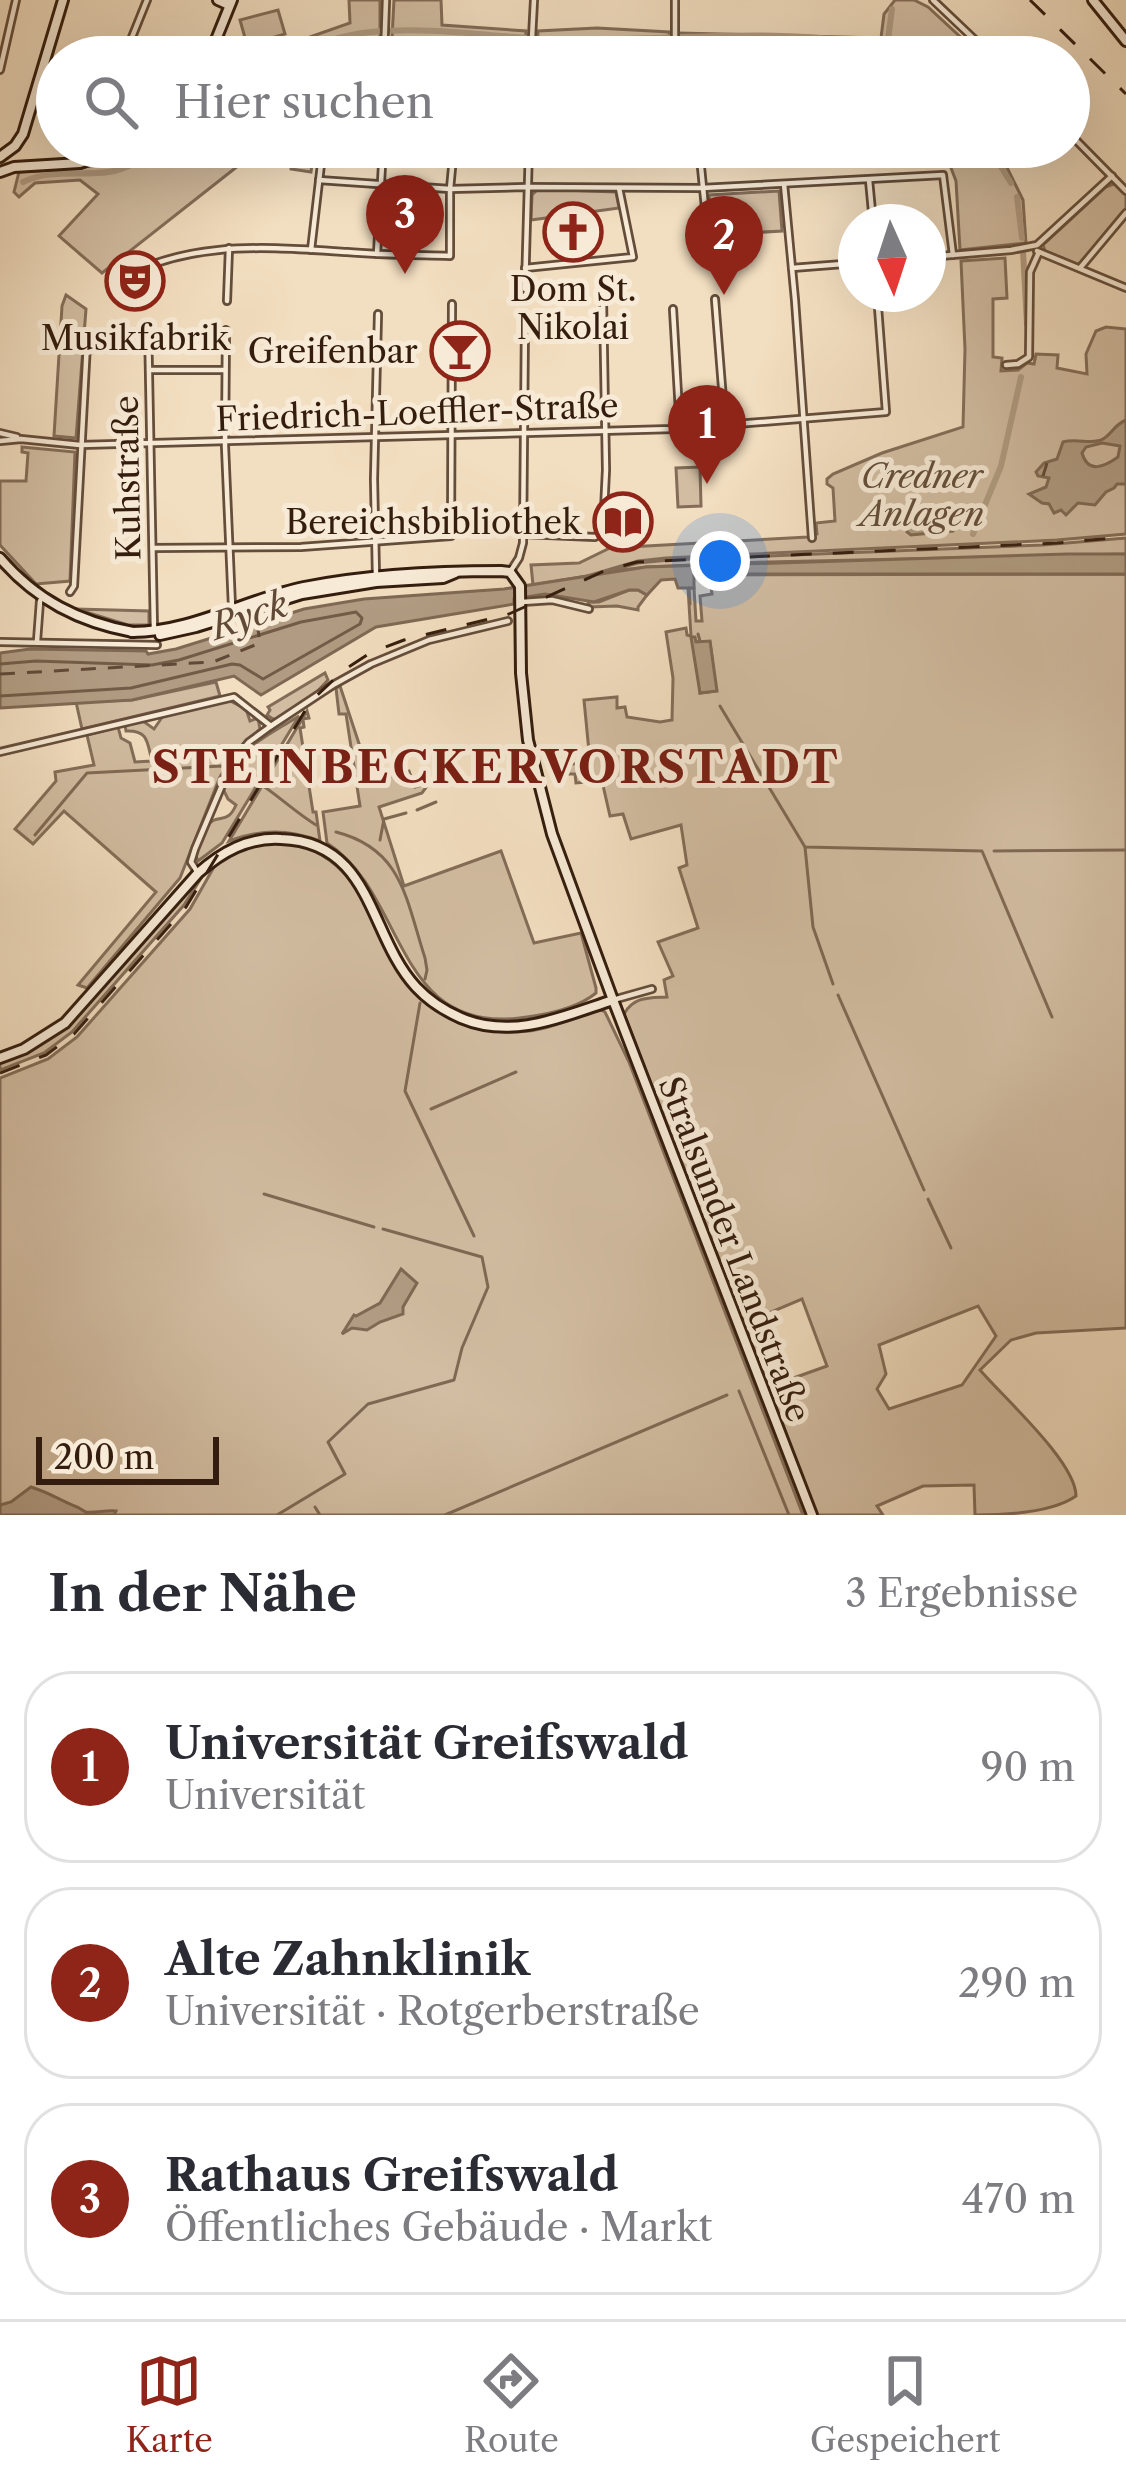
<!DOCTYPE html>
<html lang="de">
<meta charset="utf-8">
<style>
:root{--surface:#fff;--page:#f7f7f7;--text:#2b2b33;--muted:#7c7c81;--line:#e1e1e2;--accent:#8f2418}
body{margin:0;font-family:"Libre Caslon Text",serif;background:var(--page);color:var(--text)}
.compass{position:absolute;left:838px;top:204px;width:108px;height:108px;border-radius:50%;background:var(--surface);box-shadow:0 12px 48px #0002;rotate:177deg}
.scale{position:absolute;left:36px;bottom:30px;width:183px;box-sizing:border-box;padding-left:12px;border:6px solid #341d0e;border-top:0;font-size:33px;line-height:42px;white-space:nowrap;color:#341d0e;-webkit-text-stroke:9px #f7ead6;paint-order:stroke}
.you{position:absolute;left:720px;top:561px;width:42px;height:42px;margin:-30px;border:9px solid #fff;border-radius:50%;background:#1a73e8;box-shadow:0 0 0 18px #1a73e833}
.badge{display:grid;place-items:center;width:78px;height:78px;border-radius:50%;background:var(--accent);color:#fff;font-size:39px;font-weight:700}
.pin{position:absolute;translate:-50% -99px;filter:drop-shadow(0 3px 6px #0008)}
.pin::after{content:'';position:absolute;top:63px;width:42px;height:36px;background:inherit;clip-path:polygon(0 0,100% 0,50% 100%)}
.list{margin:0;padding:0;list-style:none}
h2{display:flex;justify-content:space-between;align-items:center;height:156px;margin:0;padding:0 48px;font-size:51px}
h2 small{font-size:39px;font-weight:400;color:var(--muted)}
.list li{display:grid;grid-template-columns:78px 1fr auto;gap:36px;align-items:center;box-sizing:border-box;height:192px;margin:0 24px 24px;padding:0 24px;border:3px solid var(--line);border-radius:48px}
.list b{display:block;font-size:45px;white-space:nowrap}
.list p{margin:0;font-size:39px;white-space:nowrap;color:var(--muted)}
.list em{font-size:39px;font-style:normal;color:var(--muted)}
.icon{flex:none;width:66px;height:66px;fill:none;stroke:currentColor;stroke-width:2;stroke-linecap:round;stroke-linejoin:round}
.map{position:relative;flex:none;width:1126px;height:1515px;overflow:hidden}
.search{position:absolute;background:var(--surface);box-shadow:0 12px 48px #0002;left:36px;right:36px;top:36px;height:132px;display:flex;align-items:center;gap:30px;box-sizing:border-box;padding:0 42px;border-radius:66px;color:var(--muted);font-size:45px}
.sheet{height:804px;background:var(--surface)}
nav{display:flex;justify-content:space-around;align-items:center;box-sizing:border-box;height:168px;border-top:3px solid var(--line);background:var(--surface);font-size:33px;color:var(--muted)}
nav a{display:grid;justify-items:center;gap:6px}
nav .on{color:var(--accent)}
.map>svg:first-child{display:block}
</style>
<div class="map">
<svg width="1126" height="1515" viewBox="0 0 1126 1515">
<rect width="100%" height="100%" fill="#f2dec0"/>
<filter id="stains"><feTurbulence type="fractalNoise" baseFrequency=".00167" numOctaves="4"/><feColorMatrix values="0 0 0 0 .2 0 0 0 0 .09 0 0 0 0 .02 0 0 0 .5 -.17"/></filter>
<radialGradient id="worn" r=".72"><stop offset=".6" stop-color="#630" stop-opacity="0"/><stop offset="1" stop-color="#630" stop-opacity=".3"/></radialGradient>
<!-- green -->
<g fill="#d2bda2" stroke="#836d58" stroke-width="3" fill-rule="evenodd">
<path d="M349 0H380V57H253L350 23Z"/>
<path d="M394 0H441L442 25 526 31 524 57H391Z"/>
<path d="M895 0H914L928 7 982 57H679V33L881 38 884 14Z"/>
<path d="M278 10 285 34 247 45 240 20Z"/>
<path d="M597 28 669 32 670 57H537L538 31Z"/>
<path d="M145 147H262L102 273 59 236 98 194 80 180 35 183 19 197 14 192 19 172C63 169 106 170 145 147Z"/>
<path d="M264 147H314L311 172 291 169V160L262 156Z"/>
<path d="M943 147H997L1023 200 1026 243 960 250 956 181Z"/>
<path d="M1116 183 1126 194V209L1078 267 1045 251 1043 245 1106 187Z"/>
<path d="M538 189 616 192 619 208 531 220 532 195Z"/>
<path d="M779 191 782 231 711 235 709 195Z"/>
<path d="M1005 258 1007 298 993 299V357L1002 358 1001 371 1018 370 1027 363 1034 364 1036 354 1058 355 1057 368 1087 374 1086 354 1096 331 1106 327 1126 329V534L1057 540 666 558 638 561 587 576 533 585 531 565 579 563 610 548 808 537 817 534 816 523 835 521 833 488 827 484V479L833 474 882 453 963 427 965 349 961 261Z"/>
<path d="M66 295 86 309 76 438 54 436 62 306Z"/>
<path d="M22 447 75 452 70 581 36 584 0 545V481H26L28 453 22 452Z"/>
<path d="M700 467 701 506 678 507 676 468Z"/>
<path d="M1126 538V554L767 562 646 567 605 572 638 563 669 560 1043 545Z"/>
<path d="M1126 574V1328L1036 1333 1011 1340 980 1370C1004 1398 1076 1462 1076 1496 1052 1513 1003 1515 975 1515L974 1485 923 1486 877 1506 883 1515H816L624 1014C634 996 650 998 667 997L664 980 673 976 658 942 698 928 679 868 687 865 681 825 631 839 623 814 610 816 602 781 576 783 575 774H567L566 765 590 762 584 700 617 697V708L625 707 627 717 660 722 672 720 673 678 666 632 686 628 687 635 691 636 688 588H694L696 621H702L700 596 712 594 709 575ZM696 642H710L716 691 700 693ZM802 1299 827 1366 774 1385 750 1321ZM978 1306 996 1336 962 1385 889 1409 877 1389 886 1374 879 1345Z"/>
<path d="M629 590H638L647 595 638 607V610L617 606 590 607 588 602H599Z"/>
<path d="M76 609 149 611V625H128Z"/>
<path d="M325 673 328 680 311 698 279 719H273L267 715 270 710 268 707Z"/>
<path d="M216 682 220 696 82 729 76 702 132 700Z"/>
<path d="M340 686 372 783 409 771 415 787 430 782 422 793 379 807 404 886 501 851 534 943 581 933 596 988V993C579 1007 550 1014 527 1017 393 1038 408 895 327 843L323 812 360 806 346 714H339L336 688Z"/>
<path d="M228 700 246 709 250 721 258 718 260 729 234 753 220 777 180 878 87 988 78 985 156 892 64 811 33 844 15 829 56 781 55 772 94 765 87 735 118 727 121 738 130 743 135 762 152 761C147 743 149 730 126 731L125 725 143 721 154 729 163 716Z"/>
<path d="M307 711 309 718 303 719 304 727 300 728 313 812H316L320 841C288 829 261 829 229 841Z"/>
<path d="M299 716 222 843 198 861 195 853C199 845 202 832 207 826 218 812 227 826 236 805L228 799 223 789C243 744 259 741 299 716Z"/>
<path d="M280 842C408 854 359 1047 529 1031 554 1028 577 1016 601 1010L605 1012 629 1062 803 1515H0V1078L48 1059 77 1037 190 909 218 860 256 844Z"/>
<path d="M207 869 184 905 72 1032 44 1053 0 1070V1061L48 1040 81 1013 126 958Z"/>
</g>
<!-- water -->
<g fill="#b19c83" stroke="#7f6954" stroke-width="3" fill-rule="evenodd">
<path d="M1126 420V484H1117L1114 488 1106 492 1095 505 1078 503 1066 515 1061 510 1054 513 1049 504 1042 503 1029 494 1046 487 1049 478 1038 476 1036 472 1044 463 1057 459 1063 442C1076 438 1094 445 1103 439 1113 433 1114 425 1126 420ZM1102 443 1120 446 1118 457C1104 467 1088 474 1082 453L1086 447Z"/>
<path d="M940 507 954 510 962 516 953 531 911 535 907 532 910 519 926 520Z"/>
<path d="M1068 554H1126V574H694V588H678L675 579 661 580 647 595 638 590H629L594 602 545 594 514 599V604L376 627 261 695 234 676 132 700 0 708V653L30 649 146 651 148 654 176 649 304 609 364 599 504 589 646 567Z"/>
<path d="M691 637H695L696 642 710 641 717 691 700 693Z"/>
<path d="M401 1269 417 1283 403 1307V1314L380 1322 367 1330 352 1328 342 1334 354 1315 356 1316 380 1303Z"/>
<path d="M31 1487C48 1492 62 1501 77 1507 80 1508 83 1511 86 1512 95 1513 107 1510 116 1511L114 1515H0V1505L11 1502Z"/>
</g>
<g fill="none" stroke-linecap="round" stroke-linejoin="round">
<!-- shore -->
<path stroke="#725c48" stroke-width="3" d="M0 664 36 661 152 665 179 660 301 622 356 612 362 618 360 624 263 679 240 665 232 664 131 688 0 696"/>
<!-- stream -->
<g stroke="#7f6954" stroke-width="3">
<path d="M689 588 690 604"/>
<path d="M698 634 700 641"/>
<path d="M720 706 805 847 982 851 1052 1017"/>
<path d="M417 810 436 802"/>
<path d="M336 832C403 849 406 900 425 958L427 970 425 979"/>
<path d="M35 835 87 773 222 766C259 775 285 806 316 825"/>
<path d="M380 840 384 819 406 813"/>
<path d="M805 847 813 927 833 984"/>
<path d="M994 851 1126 850"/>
<path d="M838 995 924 1190"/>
<path d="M420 1003 405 1091 474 1236"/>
<path d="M431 1109 516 1072"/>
<path d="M264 1194 374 1227"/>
<path d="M928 1199 951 1248"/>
<path d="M739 1391 789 1515"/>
<path d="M315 1507 320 1515"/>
<path d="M277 1515 345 1474 328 1442 368 1404 454 1380 462 1348 488 1287 482 1257 383 1229"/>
<path d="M445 1515 727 1395"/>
</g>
<!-- canal -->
<g stroke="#b19c83" stroke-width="6">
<path d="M282 57C311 46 340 35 371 32 441 25 512 41 583 40 683 39 788 27 887 47L892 9"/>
<path d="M911 57H912"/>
<path d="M989 147 1011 183"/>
<path d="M23 182C49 169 81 176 109 172 128 169 144 158 160 147"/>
<path d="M1017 197 1022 238"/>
<path d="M1023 251 1027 324"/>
<path d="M973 534 1001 466 1021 377"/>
</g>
<!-- ferry -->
<g stroke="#604937" stroke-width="3" stroke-dasharray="15 12" stroke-linecap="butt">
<path d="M1043 476 1047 463"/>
<path d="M0 674 213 662 260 643 257 623"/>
</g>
<!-- street casing -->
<g stroke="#644d3a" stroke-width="10">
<g id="street">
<path d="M675 0V57"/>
<path d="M933 0 993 57"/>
<path d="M124 57 147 0"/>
<path d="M384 57 386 0"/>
<path d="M531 57 534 0"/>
<path d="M0 70 16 0"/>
<path d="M1069 133 1126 191"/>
<path d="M699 147 708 238"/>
<path d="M319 180 450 189 526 187 702 188 943 175 953 255"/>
<path d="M869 180 873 222"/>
<path d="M784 184 795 300 812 538"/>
<path d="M311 250 323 147"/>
<path d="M1037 251 1126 288"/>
<path d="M377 254 383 147"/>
<path d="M928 257 1011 250 1037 245 1112 176"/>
<path d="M148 268V294"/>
<path d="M525 268 633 257 619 188"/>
<path d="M792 268 856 263"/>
<path d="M1080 268 1126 213"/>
<path d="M110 285C183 239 265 247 347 252 381 255 416 255 450 256V189L454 147"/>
<path d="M525 289 529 147"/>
<path d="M715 299 725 425"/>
<path d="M227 301 229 248"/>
<path d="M673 309 680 429"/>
<path d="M148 324 154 630"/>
<path d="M226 330 225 446 232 607"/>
<path d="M1006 365 1018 364 1029 357 1030 272 1039 252"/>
<path d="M149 370H224"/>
<path d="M0 433 17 437"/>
<path d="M0 441 21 439 80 445 673 429 886 412 877 294"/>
<path d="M523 534 595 537 603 531 606 470 603 300"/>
<path d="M153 548 301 547 451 536 452 304"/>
<path d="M510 572 519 558 523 543 525 321"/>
<path d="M376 576 374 479 378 314"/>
<path d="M70 592 74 586 87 343"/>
<path d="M522 602 552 600 589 609"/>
<path d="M37 641 40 601"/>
<path d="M0 642 157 645"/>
<path d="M0 752 234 697 271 726"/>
<path d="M198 873 191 862 195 849 231 764 249 742 271 726 333 685 371 664 429 640 508 621"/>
<path d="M613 1000 652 989"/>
</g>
</g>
<!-- secondary casing -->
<g stroke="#341d0e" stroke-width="14">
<g id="secondary">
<path d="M218 0 229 5"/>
<path d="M1093 0 1126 41"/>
<path d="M209 57 232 0"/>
<path d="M0 157 15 146 23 134 63 0"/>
<path d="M0 172 14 167 80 163 127 147"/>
<path d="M0 558C36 600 79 622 133 632"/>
<path d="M132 632C192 632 246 599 304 587 369 574 435 571 501 571L510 572 520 586 521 673 528 740 552 834 613 1000 812 1515"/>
<path d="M160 635 196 627 302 594 376 582 443 578 455 573"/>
<path d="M0 1058 24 1049 65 1023 198 873C222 852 248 837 281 839 373 842 368 935 416 987 428 1000 445 1011 461 1018 513 1040 564 1016 613 1000"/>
</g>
</g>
<!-- street -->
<use href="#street" stroke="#f7ead6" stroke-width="4.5"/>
<!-- secondary -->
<use href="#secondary" stroke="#f7ead6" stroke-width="8"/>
<!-- rail -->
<g stroke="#341d0e" stroke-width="3" stroke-dasharray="21 21" stroke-linecap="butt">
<path d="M1030 0 1126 94"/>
<path d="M0 1073 46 1055 74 1034 186 907 311 701 344 670 370 653 404 640 509 614 604 571 637 562 1057 543 1126 537"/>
</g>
</g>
<!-- icons -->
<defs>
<g id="church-ring" transform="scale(3)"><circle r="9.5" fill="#f7ead6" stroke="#8f2418" stroke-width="1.5"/><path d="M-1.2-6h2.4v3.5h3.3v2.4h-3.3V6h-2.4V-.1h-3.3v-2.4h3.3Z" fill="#8f2418"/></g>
<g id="theatre-ring" transform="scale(3)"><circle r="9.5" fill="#f7ead6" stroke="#8f2418" stroke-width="1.5"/><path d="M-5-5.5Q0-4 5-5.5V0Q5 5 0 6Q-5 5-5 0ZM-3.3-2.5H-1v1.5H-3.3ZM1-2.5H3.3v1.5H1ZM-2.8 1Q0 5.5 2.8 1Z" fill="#8f2418"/></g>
<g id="bar-ring" transform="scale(3)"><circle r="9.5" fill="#f7ead6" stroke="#8f2418" stroke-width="1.5"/><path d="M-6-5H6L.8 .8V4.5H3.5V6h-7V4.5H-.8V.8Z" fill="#8f2418"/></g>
<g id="library-ring" transform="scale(3)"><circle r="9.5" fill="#f7ead6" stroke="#8f2418" stroke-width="1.5"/><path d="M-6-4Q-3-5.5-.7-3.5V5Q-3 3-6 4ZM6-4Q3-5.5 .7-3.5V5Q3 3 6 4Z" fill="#8f2418"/></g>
</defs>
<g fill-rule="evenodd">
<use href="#church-ring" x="573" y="232"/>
<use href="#theatre-ring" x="135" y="281"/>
<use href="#bar-ring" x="460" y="351"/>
<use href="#library-ring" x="623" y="522"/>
</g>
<g text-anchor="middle" stroke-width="10" stroke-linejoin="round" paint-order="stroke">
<!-- poi labels -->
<g font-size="33" fill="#341d0e" stroke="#f7ead6">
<text x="573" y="301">Dom St.<tspan x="573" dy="38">Nikolai</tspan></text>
<text x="135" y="350">Musikfabrik</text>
<text x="418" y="363" text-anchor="end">Greifenbar</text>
<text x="581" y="534" text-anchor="end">Bereichsbibliothek</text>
</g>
<!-- street labels -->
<g font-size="33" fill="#341d0e" stroke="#f7ead6">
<text transform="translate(417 412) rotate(-2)" y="12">Friedrich-Loeffler-Straße</text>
<text transform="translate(127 478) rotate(-91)" y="12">Kuhstraße</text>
<text transform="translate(735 1249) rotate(69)" y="12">Stralsunder Landstraße</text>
</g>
<!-- park labels -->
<g font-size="33" font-style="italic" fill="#634d3a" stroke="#f7ead6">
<text x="922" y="488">Credner<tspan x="922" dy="38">Anlagen</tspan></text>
</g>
<!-- water labels -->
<g font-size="36" font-style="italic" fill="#604937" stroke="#f7ead6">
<text transform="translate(249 615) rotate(-19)" y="13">Ryck</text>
</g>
<!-- district labels -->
<g font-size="45" font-weight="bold" letter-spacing="3" fill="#7a1f14" stroke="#f7ead6">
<text x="496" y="783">STEINBECKERVORSTADT</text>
</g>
</g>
<rect width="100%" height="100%" filter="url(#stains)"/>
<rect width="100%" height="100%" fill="url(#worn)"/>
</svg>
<svg class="compass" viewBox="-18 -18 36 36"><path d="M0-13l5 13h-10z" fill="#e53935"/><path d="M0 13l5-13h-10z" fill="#7c7c81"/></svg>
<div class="scale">200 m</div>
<div class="you"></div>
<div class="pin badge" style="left:707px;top:484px">1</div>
<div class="pin badge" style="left:724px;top:295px">2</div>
<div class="pin badge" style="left:405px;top:274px">3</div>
<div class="search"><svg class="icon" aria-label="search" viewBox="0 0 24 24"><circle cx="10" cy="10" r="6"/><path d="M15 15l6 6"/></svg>Hier suchen</div>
</div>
<section class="sheet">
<h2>In der Nähe<small>3 Ergebnisse</small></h2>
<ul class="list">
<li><span class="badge">1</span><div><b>Universität Greifswald</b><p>Universität</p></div><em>90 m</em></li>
<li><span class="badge">2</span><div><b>Alte Zahnklinik</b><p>Universität · Rotgerberstraße</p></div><em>290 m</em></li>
<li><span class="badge">3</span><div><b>Rathaus Greifswald</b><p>Öffentliches Gebäude · Markt</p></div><em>470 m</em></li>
</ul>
</section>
<nav>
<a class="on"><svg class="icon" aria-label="map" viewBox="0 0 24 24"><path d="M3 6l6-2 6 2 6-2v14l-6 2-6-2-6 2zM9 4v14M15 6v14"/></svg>Karte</a>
<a><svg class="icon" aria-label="directions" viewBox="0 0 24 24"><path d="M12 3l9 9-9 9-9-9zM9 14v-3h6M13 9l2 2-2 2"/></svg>Route</a>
<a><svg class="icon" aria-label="saved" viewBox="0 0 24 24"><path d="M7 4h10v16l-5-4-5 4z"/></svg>Gespeichert</a>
</nav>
